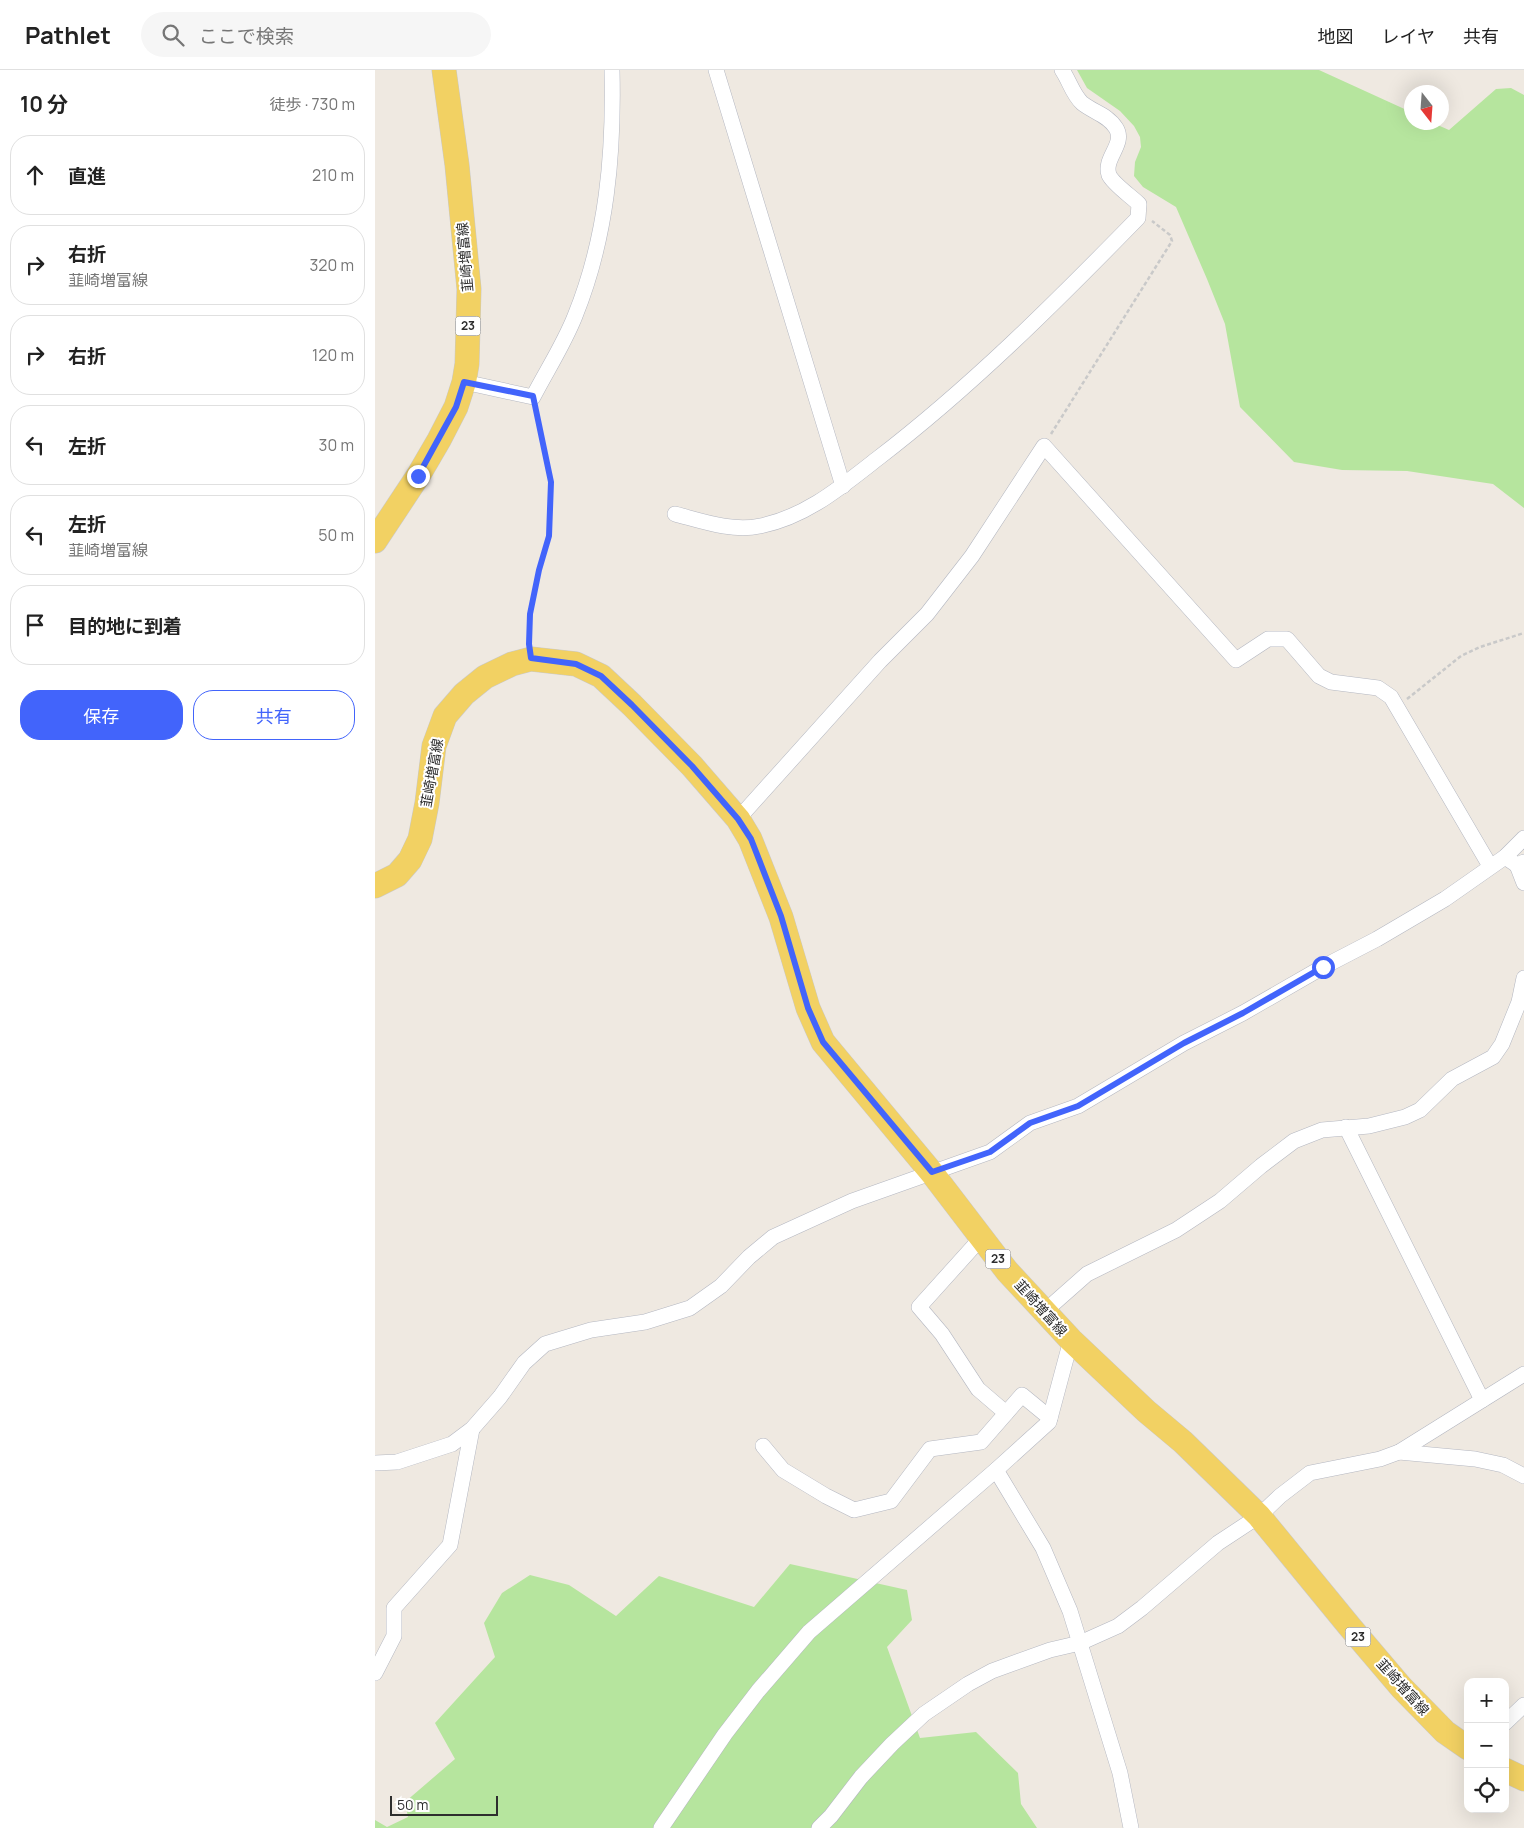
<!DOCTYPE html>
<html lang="ja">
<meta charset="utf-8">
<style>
:root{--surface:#fff;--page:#f6f6f6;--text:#222;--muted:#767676;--line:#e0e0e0;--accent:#4264fb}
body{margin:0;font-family:Manrope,"Noto Sans JP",sans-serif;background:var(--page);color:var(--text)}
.controls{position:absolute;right:15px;bottom:15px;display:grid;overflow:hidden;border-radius:10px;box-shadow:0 5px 20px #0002}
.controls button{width:45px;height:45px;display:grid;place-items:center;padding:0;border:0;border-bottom:1px solid var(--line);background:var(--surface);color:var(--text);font:25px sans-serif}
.compass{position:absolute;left:1029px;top:15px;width:45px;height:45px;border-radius:50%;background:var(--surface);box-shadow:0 5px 20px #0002;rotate:163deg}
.scale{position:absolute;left:15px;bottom:12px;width:108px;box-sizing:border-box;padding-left:5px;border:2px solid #2e2e2e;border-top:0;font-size:14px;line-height:18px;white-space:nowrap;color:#2e2e2e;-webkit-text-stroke:4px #fff;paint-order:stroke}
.stop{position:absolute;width:15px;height:15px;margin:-11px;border:4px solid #4264fb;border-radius:50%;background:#fff}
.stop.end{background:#4264fb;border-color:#fff;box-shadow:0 1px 5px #0008}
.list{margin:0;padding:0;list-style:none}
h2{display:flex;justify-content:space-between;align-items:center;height:65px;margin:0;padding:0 20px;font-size:21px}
h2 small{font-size:16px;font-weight:400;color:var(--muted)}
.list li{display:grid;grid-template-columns:32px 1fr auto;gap:15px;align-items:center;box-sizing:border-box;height:80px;margin:0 10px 10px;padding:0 10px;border:1px solid var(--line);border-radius:20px}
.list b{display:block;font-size:19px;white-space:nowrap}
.list p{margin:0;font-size:16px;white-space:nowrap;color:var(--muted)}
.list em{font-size:16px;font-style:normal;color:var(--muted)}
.actions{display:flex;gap:10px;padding:15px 20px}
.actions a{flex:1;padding:11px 0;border:1px solid var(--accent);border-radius:20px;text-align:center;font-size:18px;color:var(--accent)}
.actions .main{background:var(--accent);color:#fff}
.icon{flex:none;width:28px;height:28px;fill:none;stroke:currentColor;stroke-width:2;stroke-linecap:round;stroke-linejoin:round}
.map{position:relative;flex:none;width:1149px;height:1758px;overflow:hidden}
header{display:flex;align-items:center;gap:30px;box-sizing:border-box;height:70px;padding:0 25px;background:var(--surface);border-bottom:1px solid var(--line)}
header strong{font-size:24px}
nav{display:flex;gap:28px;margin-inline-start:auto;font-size:18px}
.search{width:350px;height:45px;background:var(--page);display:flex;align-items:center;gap:12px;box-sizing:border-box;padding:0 18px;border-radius:28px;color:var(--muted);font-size:19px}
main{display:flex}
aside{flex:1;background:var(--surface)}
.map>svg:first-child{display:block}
</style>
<header>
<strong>Pathlet</strong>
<div class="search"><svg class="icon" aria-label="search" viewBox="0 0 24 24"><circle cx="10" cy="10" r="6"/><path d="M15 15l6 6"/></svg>ここで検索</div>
<nav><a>地図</a><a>レイヤ</a><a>共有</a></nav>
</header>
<main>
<aside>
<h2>10 分<small>徒歩 · 730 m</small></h2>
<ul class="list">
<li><svg class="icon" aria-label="ahead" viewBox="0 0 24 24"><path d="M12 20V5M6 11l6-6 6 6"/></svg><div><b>直進</b></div><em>210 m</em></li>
<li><svg class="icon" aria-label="right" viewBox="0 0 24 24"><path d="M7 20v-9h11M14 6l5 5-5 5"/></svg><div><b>右折</b><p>韮崎増富線</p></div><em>320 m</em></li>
<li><svg class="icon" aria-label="right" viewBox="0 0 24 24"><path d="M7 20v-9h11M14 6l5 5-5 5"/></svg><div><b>右折</b></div><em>120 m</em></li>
<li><svg class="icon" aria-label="left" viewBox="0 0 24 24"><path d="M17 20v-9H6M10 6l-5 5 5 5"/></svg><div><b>左折</b></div><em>30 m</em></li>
<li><svg class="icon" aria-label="left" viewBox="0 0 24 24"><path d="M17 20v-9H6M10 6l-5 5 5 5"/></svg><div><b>左折</b><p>韮崎増富線</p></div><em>50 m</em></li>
<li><svg class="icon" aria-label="arrive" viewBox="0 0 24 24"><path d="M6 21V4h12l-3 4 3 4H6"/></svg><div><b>目的地に到着</b></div></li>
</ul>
<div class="actions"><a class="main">保存</a><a>共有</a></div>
</aside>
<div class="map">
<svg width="1149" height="1758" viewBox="0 0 1149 1758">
<rect width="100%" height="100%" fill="#efe9e1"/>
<!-- green -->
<g fill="#b6e59e">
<path d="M702 0H944L1036 42V52L1058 53 1074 60 1121 19 1136 18 1149 25V438L1118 414 1032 401 967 400 919 392 865 337 850 254 832 209 801 137 768 117 759 106 760 92 766 77 765 67 759 56 745 41 712 18Z"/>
<path d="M415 1494 532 1520 537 1550 512 1577 545 1668 601 1662 643 1703 646 1734 662 1758H0V1750L12 1757 33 1747 30 1732 80 1689 60 1653 120 1587 109 1553 127 1523 155 1505 194 1515 241 1546 284 1506 379 1537Z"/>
</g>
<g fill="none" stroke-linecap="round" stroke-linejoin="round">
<!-- minor casing -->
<g stroke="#b4b7c1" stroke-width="16">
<g id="minor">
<path d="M341 0 468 416"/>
<path d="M89 312 158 327C172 300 189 274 200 246 232 167 239 84 237 0"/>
<path d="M300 444C327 451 357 462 385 456 431 447 466 417 502 389 596 317 680 233 763 148L764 134C757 127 738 114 734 105 728 88 751 74 741 58 733 45 718 42 707 33 698 25 694 10 687 0"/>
<path d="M363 749 505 591 552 544 597 486 669 376 861 590 893 569H912L944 606 956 612 1003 618 1016 627 1115 796"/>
<path d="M1130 787 1149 768"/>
<path d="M1142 795 1149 813"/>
<path d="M971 1057 1107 1330"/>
<path d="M607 1167 544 1237 567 1264 603 1319 631 1343"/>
<path d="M669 1242 712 1204 801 1160 845 1131 886 1096 919 1071 947 1060 994 1056 1030 1047 1045 1040 1077 1009 1118 987 1127 974 1144 932 1149 908"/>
<path d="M388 1376 408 1400 451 1426 479 1440 516 1431 555 1379 606 1372 647 1325 675 1348"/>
<path d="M1024 1382 1100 1389 1128 1395 1149 1406"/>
<path d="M0 1393 22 1392 77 1374 97 1359 125 1327 149 1293 170 1274 216 1260 270 1252 315 1238 346 1216 374 1187 398 1167 477 1131 615 1082 655 1053 703 1036 809 973 868 943 948 897 1002 869 1070 829 1130 787 1142 795 1149 792"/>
<path d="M621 1400 668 1478 695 1541 745 1703 756 1758"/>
<path d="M0 1603 19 1566V1538L75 1475 97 1359"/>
<path d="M1130 1653 1149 1635"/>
<path d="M286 1758 350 1664 383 1621 434 1562 621 1400 674 1352 696 1270"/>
<path d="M444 1758 456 1746 486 1707 517 1674 549 1644 593 1614 617 1601 675 1580 705 1573 743 1556 767 1538 843 1473 884 1446 905 1426 935 1403 1005 1389 1024 1382 1149 1304"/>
</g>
</g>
<!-- primary casing -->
<g stroke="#c9c9c9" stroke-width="25">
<g id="primary">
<path d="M0 471 43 406 64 370 81 337 89 312 92 294 94 219 82 95 69 0"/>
<path d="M0 816 22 805 35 790 45 769 52 733 59 676 70 646 89 624 110 607 137 594 156 589 201 594 226 606 257 635 317 696 363 749 375 769 406 847 433 938 448 972 557 1103 632 1201 696 1270 771 1341 808 1372 884 1446 975 1557 1026 1617 1070 1662 1093 1678"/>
<path d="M1130 1700 1149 1709"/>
</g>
</g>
<!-- path -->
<g stroke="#c9c9c9" stroke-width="2.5" stroke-dasharray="4 2.5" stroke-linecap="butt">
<path d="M676 364 797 171 795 165 777 151"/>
<path d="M154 571 155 544 164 500 174 466 176 413 161 340"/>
<path d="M1032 629 1086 586 1105 577 1149 563"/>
</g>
<!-- minor -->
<use href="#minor" stroke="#fff" stroke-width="15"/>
<!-- primary -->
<use href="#primary" stroke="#f2d163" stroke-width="24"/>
</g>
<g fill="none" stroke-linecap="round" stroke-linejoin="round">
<!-- route -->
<path stroke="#4264fb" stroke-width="6" d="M43 406 81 337 89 312 158 326 176 412 174 466 164 500 155 544 154 574 156 588 201 594 226 606 257 635 317 696 363 749 376 769 406 846 433 938 448 972 557 1102 615 1082 655 1053 703 1036 809 973 868 943 948 897"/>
</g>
<g text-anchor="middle" stroke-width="4" stroke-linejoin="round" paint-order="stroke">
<!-- shield labels -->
<g fill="#fff" stroke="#6d6d6d" stroke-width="1">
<rect x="80.5" y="246.5" width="25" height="19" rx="4"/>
<rect x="610.5" y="1179.5" width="25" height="19" rx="4"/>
<rect x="970.5" y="1557.5" width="25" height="19" rx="4"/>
</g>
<g font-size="12" font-weight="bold" fill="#2e2e2e">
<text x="93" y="260">23</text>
<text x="623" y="1193">23</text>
<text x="983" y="1571">23</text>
</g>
<!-- street labels -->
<g font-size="14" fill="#2e2e2e" stroke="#fff">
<text transform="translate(90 187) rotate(-95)" y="5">韮崎増富線</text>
<text transform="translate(57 703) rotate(-80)" y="5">韮崎増富線</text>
<text transform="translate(666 1238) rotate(48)" y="5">韮崎増富線</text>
<text transform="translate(1028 1617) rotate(48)" y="5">韮崎増富線</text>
</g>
</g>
</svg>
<div class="controls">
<button>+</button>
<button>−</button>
<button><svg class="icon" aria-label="locate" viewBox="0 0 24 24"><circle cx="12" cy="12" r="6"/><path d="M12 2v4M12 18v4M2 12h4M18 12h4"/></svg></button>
</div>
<svg class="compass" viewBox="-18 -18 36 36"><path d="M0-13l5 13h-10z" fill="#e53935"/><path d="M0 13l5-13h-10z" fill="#767676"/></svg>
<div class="scale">50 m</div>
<div class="stop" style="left:948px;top:897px"></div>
<div class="stop end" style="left:43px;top:406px"></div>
</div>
</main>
